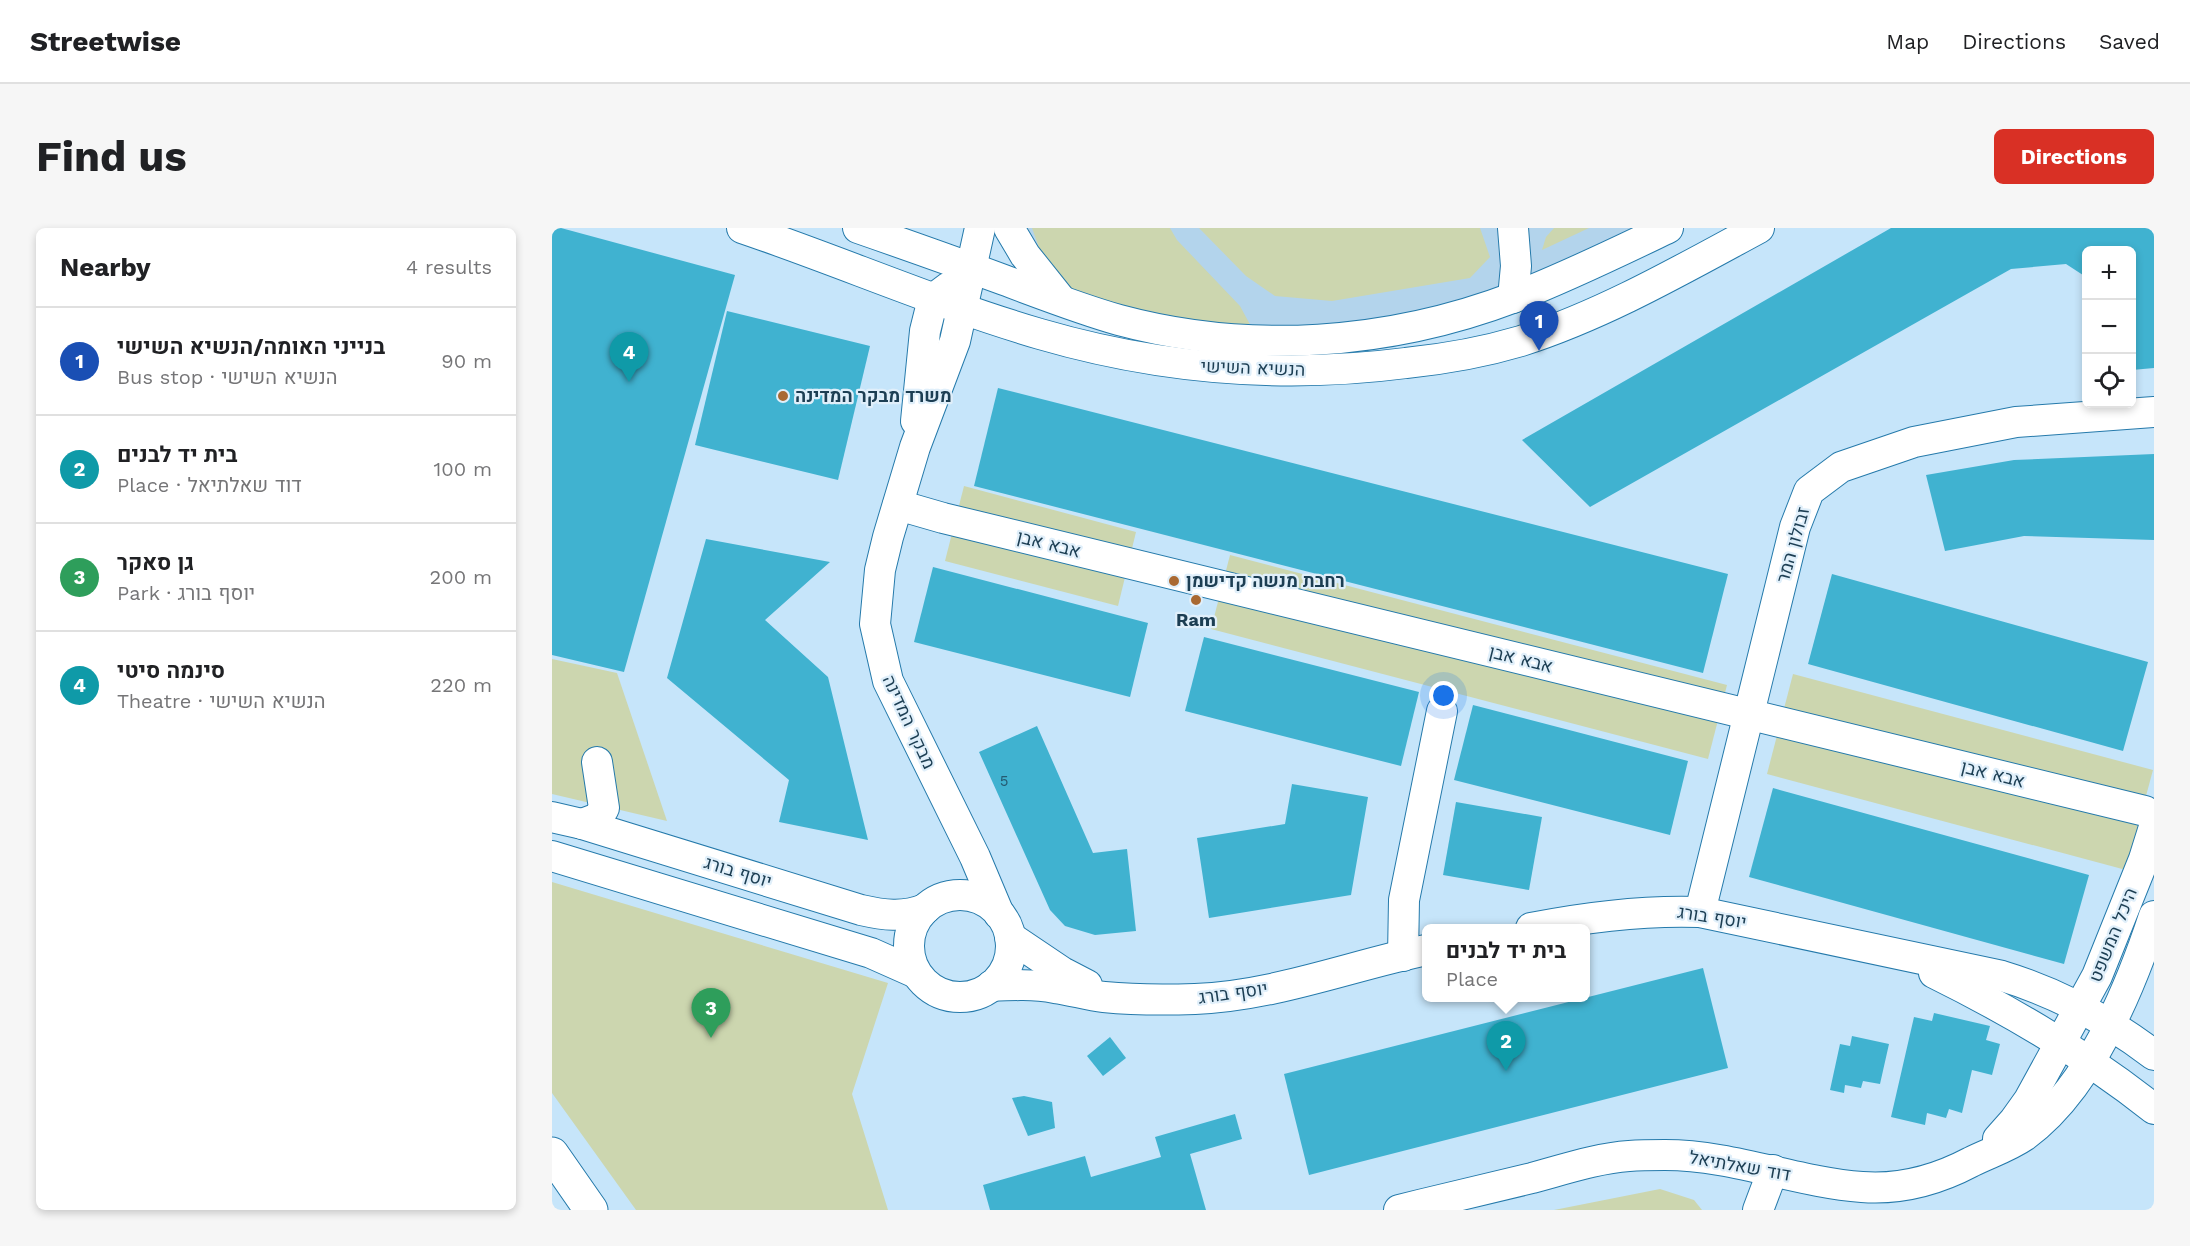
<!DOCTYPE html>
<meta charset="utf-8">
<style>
:root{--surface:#fff;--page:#f6f6f6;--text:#202124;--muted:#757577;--line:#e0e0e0;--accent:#d93025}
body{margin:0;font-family:"Work Sans",Heebo,sans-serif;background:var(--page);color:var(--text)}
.controls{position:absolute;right:18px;top:18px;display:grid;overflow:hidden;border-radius:9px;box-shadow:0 3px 9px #0003}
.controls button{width:54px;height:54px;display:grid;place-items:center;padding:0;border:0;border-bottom:2px solid var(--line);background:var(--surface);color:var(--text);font:30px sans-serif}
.you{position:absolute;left:892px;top:468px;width:21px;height:21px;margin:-15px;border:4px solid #fff;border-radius:50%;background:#1a73e8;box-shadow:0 0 0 9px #1a73e833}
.badge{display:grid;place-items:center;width:39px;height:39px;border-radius:50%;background:var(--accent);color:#fff;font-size:20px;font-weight:700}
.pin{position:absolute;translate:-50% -50px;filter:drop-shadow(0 2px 3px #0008)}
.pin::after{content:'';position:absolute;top:32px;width:21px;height:18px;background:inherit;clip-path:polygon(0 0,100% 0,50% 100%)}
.popup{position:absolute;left:870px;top:696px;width:168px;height:78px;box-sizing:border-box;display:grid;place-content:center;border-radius:9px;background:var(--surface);filter:drop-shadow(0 2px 4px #0005);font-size:20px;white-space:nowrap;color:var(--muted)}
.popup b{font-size:22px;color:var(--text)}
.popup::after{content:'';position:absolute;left:50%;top:100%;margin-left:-12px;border:12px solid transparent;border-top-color:var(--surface)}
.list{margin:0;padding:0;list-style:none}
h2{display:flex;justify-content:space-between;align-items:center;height:78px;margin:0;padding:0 24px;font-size:26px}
h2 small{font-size:20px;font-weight:400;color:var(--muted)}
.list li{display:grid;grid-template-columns:39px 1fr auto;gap:18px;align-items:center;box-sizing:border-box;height:108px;padding:0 24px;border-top:2px solid var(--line)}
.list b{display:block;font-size:22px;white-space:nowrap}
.list p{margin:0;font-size:20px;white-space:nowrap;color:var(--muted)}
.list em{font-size:20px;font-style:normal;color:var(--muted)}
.icon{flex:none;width:33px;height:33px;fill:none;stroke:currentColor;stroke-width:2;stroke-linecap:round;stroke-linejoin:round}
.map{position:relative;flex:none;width:1602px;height:982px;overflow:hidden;border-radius:9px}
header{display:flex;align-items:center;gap:36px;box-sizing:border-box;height:84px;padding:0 30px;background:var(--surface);border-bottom:2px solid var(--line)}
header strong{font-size:28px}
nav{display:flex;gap:33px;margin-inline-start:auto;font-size:21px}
.intro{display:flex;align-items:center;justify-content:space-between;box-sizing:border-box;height:144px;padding:0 36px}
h1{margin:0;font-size:42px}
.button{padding:15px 27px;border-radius:9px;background:var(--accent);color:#fff;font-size:21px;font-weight:700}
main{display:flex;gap:36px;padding:0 36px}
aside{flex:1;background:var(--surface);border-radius:9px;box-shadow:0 3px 9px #0003}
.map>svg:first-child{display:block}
</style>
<header>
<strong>Streetwise</strong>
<nav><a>Map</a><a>Directions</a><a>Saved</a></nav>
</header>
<div class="intro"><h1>Find us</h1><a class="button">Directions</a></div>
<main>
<aside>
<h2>Nearby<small>4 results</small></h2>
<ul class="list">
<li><span class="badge" style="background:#1a4fb4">1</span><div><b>בנייני האומה/הנשיא השישי</b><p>Bus stop · הנשיא השישי</p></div><em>90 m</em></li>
<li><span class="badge" style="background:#0f9aa8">2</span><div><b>בית יד לבנים</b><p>Place · דוד שאלתיאל</p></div><em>100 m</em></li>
<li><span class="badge" style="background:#2e9e5b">3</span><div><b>גן סאקר</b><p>Park · יוסף בורג</p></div><em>200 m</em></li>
<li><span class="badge" style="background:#0f9aa8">4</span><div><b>סינמה סיטי</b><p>Theatre · הנשיא השישי</p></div><em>220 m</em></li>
</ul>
</aside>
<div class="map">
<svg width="1602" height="982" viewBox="0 0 1602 982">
<rect width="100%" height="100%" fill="#c6e5fa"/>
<!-- built -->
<path fill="#b3d4ec" d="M457 0H1116L1082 16 799 109 535 82Z"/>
<!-- green -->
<g fill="#ccd6af">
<path d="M480 0H618L625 12 688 78 701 102 552 79 520 61 490 28Z"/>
<path d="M647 0H928L938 29 918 50 780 73 723 68 694 48Z"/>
<path d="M1002 0H1037L990 22 994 9Z"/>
<path d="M412 258 584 304 566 378 393 333Z"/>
<path d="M678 327 1175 457 1156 531 659 401Z"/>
<path d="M0 431 65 445 115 593 0 566Z"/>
<path d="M1241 446 1601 542 1574 642 1215 546Z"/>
<path d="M0 654 336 755 300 866 336 982H84L0 865Z"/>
<path d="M1108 961 1142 972 1150 982H1002Z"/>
</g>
<!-- building -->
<g fill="#40b2d0">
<path d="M0 0H9L183 47 72 444 0 427Z"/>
<path d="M1339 0H1602V140L1580 142V22H1534V49L1514 36 1459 41 1038 279 970 212Z"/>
<path d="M175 83 318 118 286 252 143 217Z"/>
<path d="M446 160 1176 346 1151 445 422 258Z"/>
<path d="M1602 226V312L1472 308 1393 323 1374 247 1462 232Z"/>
<path d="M154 311 278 334 213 392 276 449 316 612 227 594 237 552 115 450Z"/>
<path d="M381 339 596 395 578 469 362 414Z"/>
<path d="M1280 346 1596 434 1571 523 1256 436Z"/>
<path d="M652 409 867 464 849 538 633 483Z"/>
<path d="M921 477 1136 533 1118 607 902 552Z"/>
<path d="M485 498 541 625 575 621 584 703 543 707 513 698 498 682 427 524Z"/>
<path d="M740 556 816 569 799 667 657 690 645 610 733 596Z"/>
<path d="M1221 560 1537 647 1512 736 1197 649Z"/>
<path d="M904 574 990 589 977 662 891 647Z"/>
<path d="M1151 740 1176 840 757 947 732 846Z"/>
<path d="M1382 785 1438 798 1434 812 1448 816 1440 847 1420 842 1410 885 1397 881 1394 890 1375 885 1373 897 1339 889 1362 789 1380 793Z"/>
<path d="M1300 808 1337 816 1328 856 1311 853 1309 860 1293 857 1292 865 1278 862 1288 816 1298 818Z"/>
<path d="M558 809 574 830 551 848 535 828Z"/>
<path d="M472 868 500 874 503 900 476 908 460 870Z"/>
<path d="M683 886 690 911 638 926 654 982H438L431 957 533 928 539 949 609 929 603 909Z"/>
</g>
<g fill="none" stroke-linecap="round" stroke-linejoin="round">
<!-- minor casing -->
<g stroke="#257aab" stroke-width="32">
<g id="minor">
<path d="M190 0C290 34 386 76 488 106 608 141 730 151 854 135 893 131 932 124 969 113 1051 87 1131 41 1207 0"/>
<path d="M306 0C355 17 403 34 452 52 490 66 528 81 567 92 697 127 837 117 963 69 1015 49 1066 24 1116 0"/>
<path d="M428 0 403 113 363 219 336 309 328 342 323 396 336 453 423 629 447 686"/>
<path d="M457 0 473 27 509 72"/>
<path d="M961 0 964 38 961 70"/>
<path d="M364 193 373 103 381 71 397 59"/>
<path d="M346 277 391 290 1593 583"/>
<path d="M0 589 30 596 309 682C331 687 351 690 373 681"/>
<path d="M30 596 46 590 52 580 45 534"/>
<path d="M0 628 319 725 364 745"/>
<circle cx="408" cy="718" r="51"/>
<path d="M1148 684 1243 299 1257 263 1289 239 1362 214 1464 194 1602 184"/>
<path d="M979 700C1035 689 1091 682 1148 684L1450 748C1506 765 1556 792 1602 827"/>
<path d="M458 709 510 744 535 757"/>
<path d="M851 728 852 672 890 483"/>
<path d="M1382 745C1461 784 1534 827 1602 881"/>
<path d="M439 758C460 757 482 756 503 760 519 762 535 767 552 769 582 772 613 772 643 771 722 768 798 738 874 722"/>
<path d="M1446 911 1462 893 1477 872 1545 748 1592 631 1602 599"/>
<path d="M847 982C891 971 935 961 980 950 1010 942 1046 930 1077 928 1089 927 1101 927 1113 927 1181 927 1244 954 1310 959 1350 962 1385 952 1419 934 1437 925 1456 919 1472 908 1537 861 1578 761 1602 688"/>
<path d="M1206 982 1221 942"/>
</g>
</g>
<!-- major casing -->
<g stroke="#257aab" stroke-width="35">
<path id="major" d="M0 926 39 982"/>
</g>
<!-- minor -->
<use href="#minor" stroke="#fff" stroke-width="30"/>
<!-- major -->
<use href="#major" stroke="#fff" stroke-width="33"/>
</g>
<!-- markers -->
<g fill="#a96932" stroke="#e0effa" stroke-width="2">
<circle cx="231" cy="168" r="6"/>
<circle cx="622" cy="353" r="6"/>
<circle cx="644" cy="372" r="6"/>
</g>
<g text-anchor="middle" stroke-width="4.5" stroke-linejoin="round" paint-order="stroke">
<!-- number labels -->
<g font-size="15" fill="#255b72">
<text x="452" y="558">5</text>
</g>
<!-- street labels -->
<g font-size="18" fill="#1c3e53" stroke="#e0effa">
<text transform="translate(701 140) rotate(2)" y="6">הנשיא השישי</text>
<text transform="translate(497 316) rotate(14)" y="6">אבא אבן</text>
<text transform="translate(1241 317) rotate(-74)" y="6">זבולון המר</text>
<text transform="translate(969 431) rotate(14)" y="6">אבא אבן</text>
<text transform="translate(357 494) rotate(65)" y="6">מבקר המדינה</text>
<text transform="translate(1441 546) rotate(14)" y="6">אבא אבן</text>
<text transform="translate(186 644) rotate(17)" y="6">יוסף בורג</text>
<text transform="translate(1160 689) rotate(9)" y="6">יוסף בורג</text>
<text transform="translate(1561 707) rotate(-68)" y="6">היכל המשפט</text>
<text transform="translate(681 765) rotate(-8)" y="6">יוסף בורג</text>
<text transform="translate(1188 938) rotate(10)" y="6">דוד שאלתיאל</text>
</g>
<!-- poi labels -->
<g font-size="18" font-weight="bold" fill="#1c3e53" stroke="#e0effa" text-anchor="start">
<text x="243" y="174">משרד מבקר המדינה</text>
<text x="634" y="359">רחבת מנשה קדישמן</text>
<text x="644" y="398" text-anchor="middle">Ram</text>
</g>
</g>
</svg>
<div class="controls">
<button>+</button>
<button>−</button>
<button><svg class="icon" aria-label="locate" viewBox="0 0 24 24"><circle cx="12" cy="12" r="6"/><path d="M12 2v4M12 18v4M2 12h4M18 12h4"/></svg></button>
</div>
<div class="you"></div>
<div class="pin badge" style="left:987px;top:123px;background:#1a4fb4">1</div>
<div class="pin badge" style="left:954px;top:843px;background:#0f9aa8">2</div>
<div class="popup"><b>בית יד לבנים</b>Place</div>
<div class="pin badge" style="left:159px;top:810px;background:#2e9e5b">3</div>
<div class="pin badge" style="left:77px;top:154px;background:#0f9aa8">4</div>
</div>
</main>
